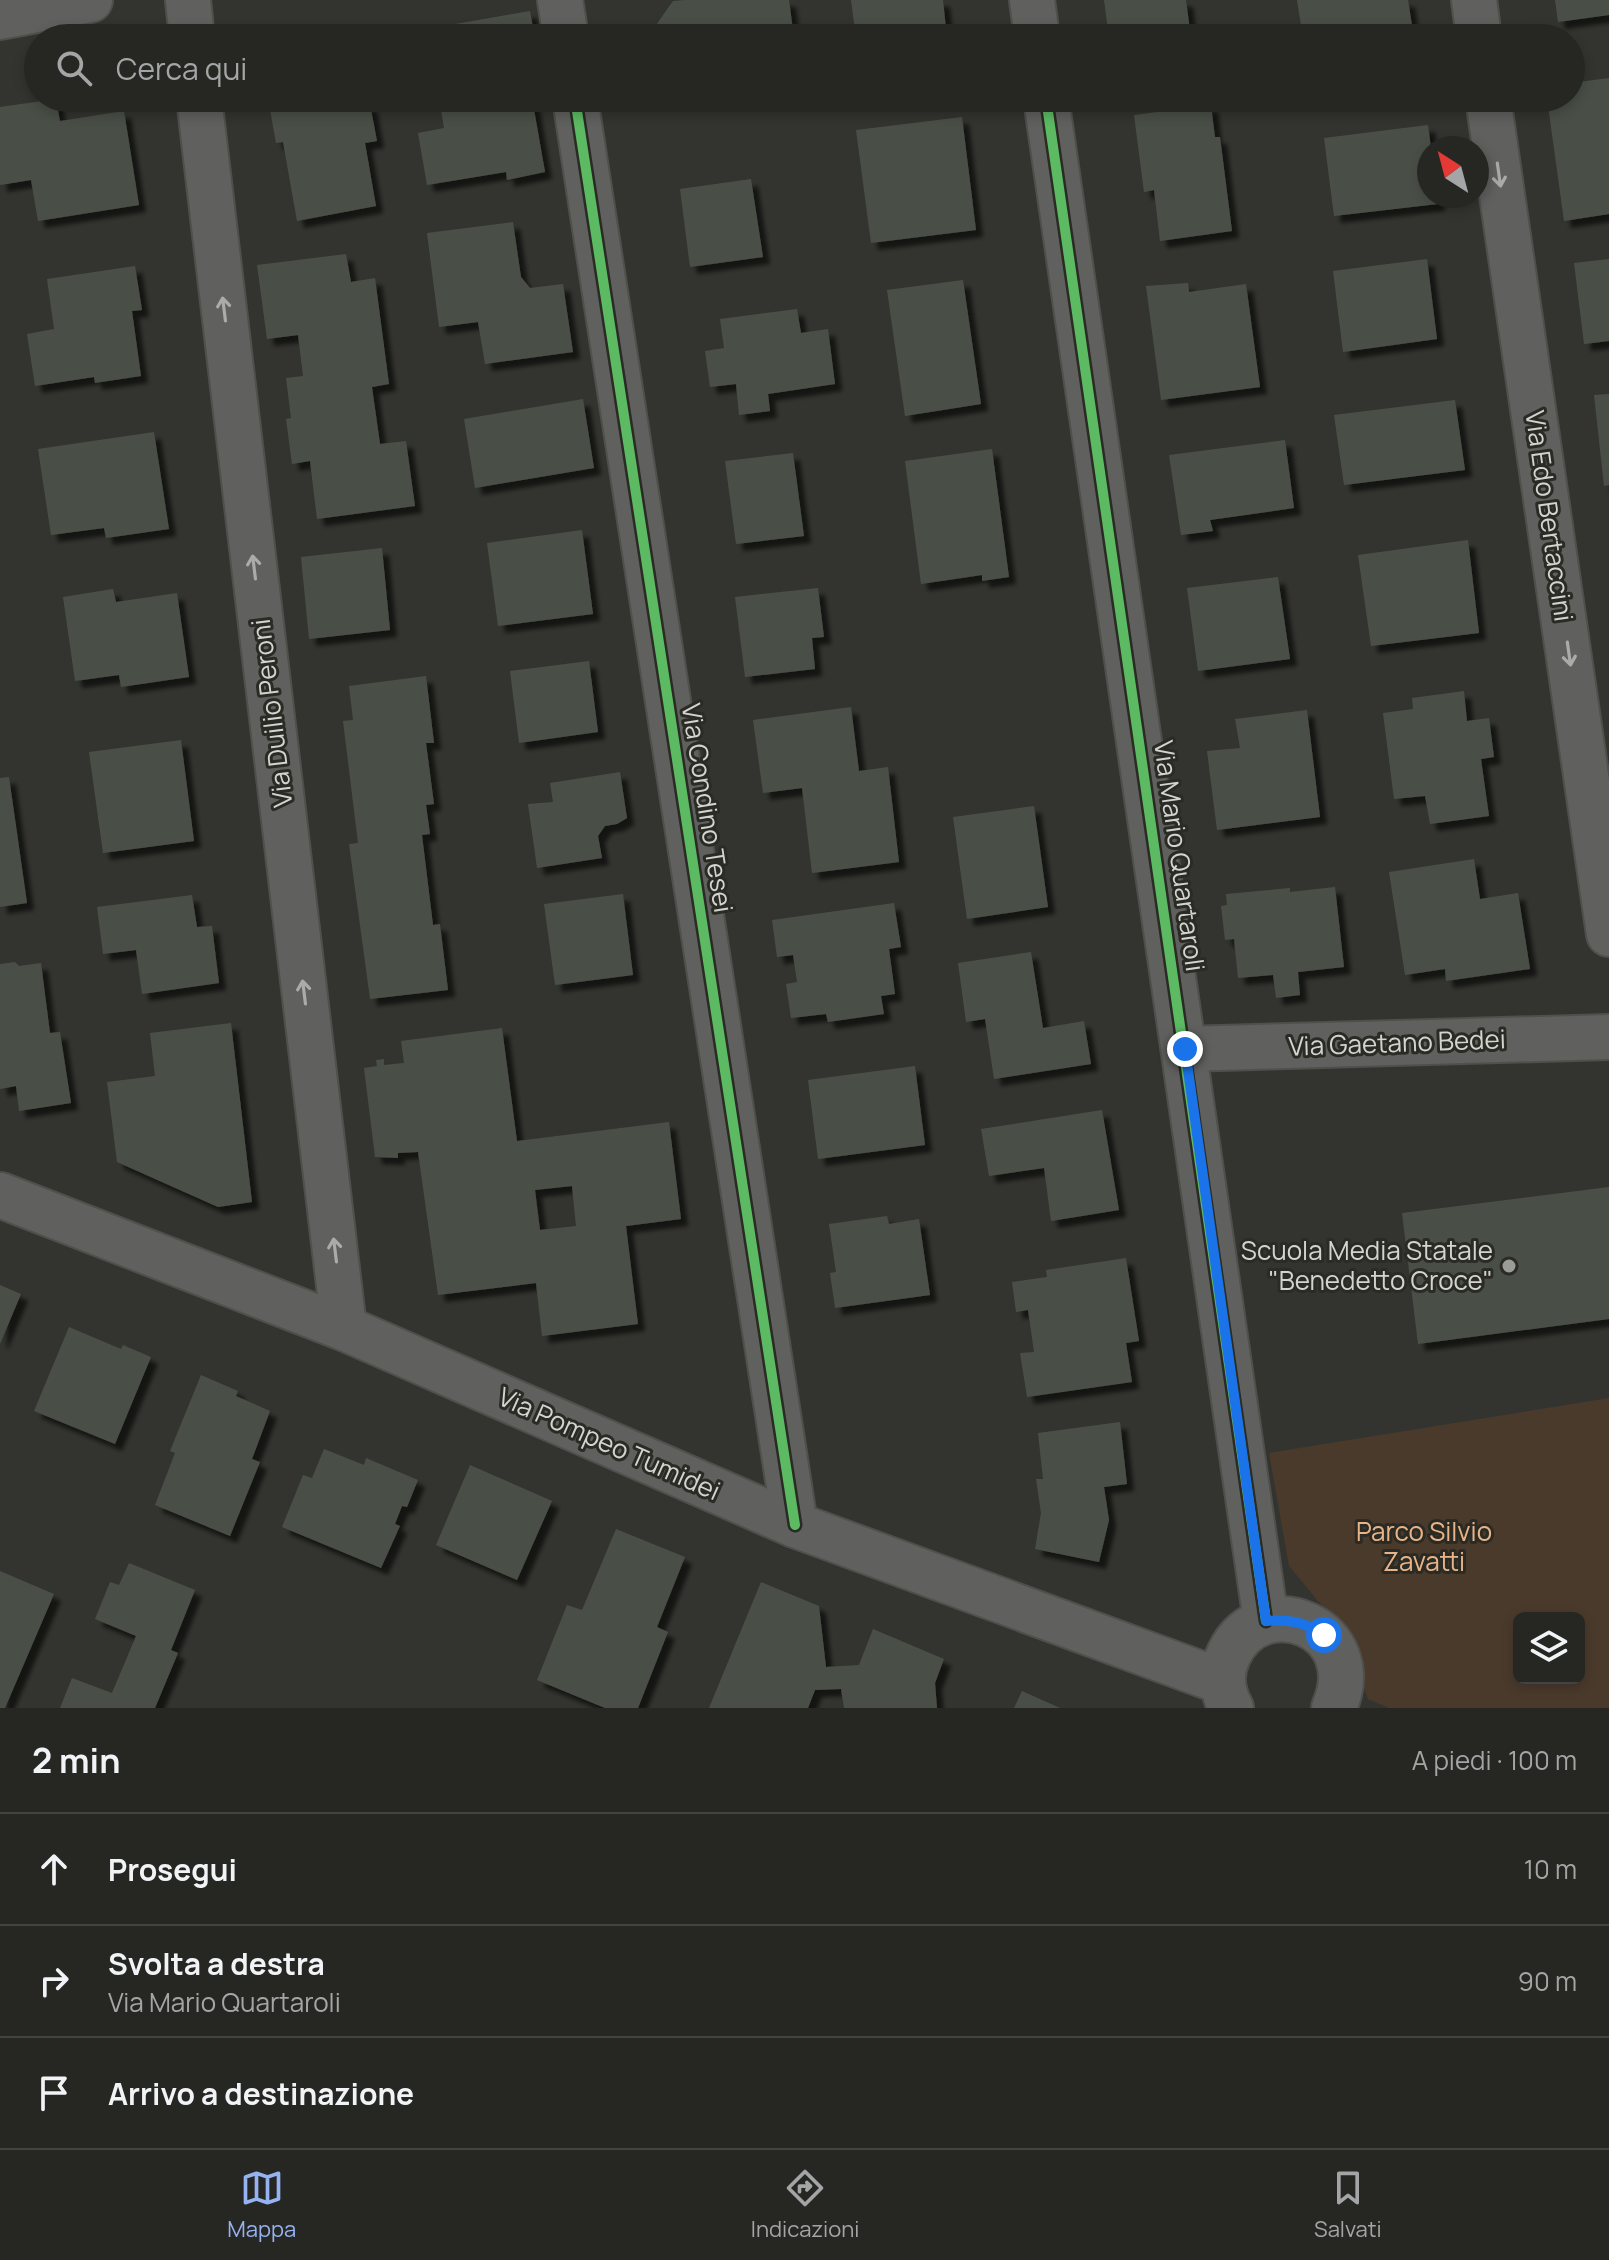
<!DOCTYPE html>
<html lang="it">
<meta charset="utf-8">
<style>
:root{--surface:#262723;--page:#323330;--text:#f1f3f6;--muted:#a4a5a6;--line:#424441;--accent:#95b2f1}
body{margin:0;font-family:Manrope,sans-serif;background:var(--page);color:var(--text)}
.controls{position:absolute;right:24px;bottom:24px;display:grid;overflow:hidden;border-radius:12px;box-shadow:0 4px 12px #0003}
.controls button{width:72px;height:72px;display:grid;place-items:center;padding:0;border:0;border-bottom:2px solid var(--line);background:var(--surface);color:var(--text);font:40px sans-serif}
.compass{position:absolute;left:1417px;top:136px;width:72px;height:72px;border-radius:50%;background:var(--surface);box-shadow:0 4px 12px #0003;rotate:324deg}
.stop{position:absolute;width:24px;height:24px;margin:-18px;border:6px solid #1a73e8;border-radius:50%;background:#fff}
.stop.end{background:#1a73e8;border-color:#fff;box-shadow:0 2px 8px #0008}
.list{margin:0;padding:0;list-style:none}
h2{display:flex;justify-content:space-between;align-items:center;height:104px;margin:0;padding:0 32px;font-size:34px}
h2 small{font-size:26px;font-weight:400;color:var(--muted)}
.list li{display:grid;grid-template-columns:52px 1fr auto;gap:24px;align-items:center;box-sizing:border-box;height:112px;padding:0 32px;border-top:2px solid var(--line)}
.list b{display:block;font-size:30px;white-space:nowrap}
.list p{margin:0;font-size:26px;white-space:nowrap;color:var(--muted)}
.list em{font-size:26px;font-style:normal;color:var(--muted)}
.icon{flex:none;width:44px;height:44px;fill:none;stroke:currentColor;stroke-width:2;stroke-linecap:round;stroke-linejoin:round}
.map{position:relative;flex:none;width:1609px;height:1708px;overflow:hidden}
.search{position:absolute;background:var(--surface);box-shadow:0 4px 12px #0003;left:24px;right:24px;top:24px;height:88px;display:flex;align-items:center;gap:20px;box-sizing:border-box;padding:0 28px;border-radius:44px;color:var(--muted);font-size:30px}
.sheet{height:440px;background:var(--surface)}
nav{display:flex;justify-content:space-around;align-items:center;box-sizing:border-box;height:112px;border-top:2px solid var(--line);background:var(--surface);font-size:22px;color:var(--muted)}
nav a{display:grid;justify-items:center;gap:4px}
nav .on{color:var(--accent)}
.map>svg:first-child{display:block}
</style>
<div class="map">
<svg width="1609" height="1708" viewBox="0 0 1609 1708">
<defs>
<filter id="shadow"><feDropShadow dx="7" dy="7" stdDeviation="2" flood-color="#0009"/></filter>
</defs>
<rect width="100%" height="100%" fill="#33342f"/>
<!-- green -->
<path fill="#4a3a2c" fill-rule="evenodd" d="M1609 1398V1708H1389L1368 1699 1342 1630 1289 1566 1269 1453ZM1519 1618H1579V1678H1519Z"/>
<!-- building -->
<g fill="#4a4f47" fill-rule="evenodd" filter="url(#shadow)">
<path d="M685 0H789L794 38H657L656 25 673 1Z"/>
<path d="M851 0H943L947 38H856Z"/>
<path d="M1104 0H1186L1191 38H1109Z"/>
<path d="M1297 0H1408L1414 38H1303Z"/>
<path d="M1555 0H1609V15L1558 22Z"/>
<path d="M530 11 535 38H428L439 34 438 27Z"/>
<path d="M1609 78V214L1564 221 1547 98H1571V83Z"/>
<path d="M268 98H357L358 106 370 104 377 141 365 143 376 206 297 221 283 142 276 143Z"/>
<path d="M439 98H532L545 172 507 180 506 172 427 185 418 133 444 128Z"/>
<path d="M56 99 60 121 124 111 139 205 38 221 31 180 0 185V107Z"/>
<path d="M1211 105 1215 137H1220L1232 231 1160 241 1154 190 1144 192 1134 115Z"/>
<path d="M962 117 976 230 871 243 856 130Z"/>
<path d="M1428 125 1431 148 1429 196H1437L1438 204 1334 216 1324 138Z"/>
<path d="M751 179 763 257 690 267 680 189Z"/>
<path d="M513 222 521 277 530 288 563 284 573 352 485 364 478 322 439 327 427 233Z"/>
<path d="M346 254 351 282 375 278 389 384 372 387 380 444 406 441 415 506 317 519 310 461 292 464 286 419 291 418 286 378 303 376 298 335 267 339 257 265Z"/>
<path d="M1427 259 1437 339 1343 352 1333 271Z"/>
<path d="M1609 259V341L1584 344 1574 263Z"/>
<path d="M135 266 142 310 132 311 141 376 95 383 94 377 35 386 27 334 54 329 47 279Z"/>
<path d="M963 280 981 404 905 416 887 290Z"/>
<path d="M1188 283 1189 292 1246 284 1260 387 1161 400 1146 286Z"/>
<path d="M797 309 801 333 828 329 835 384 768 394 770 411 739 415 736 384 710 387 705 351 724 348 720 319Z"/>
<path d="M1609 394V485L1604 486 1594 395Z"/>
<path d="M583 399 594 468 475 488 464 419Z"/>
<path d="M1455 400 1465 470 1344 485 1334 415Z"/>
<path d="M154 432 169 529 106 538 104 528 51 535 38 449Z"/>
<path d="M1285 440 1294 508 1210 520 1213 531 1181 535 1169 455Z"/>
<path d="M992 449 1009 577 982 581V575L921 584 905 461Z"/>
<path d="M793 453 804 536 736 544 725 461Z"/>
<path d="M582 530 593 614 498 626 487 543Z"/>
<path d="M1468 540 1479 633 1371 646 1358 555Z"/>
<path d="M382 548 390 630 309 639 301 557Z"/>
<path d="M1278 577 1290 659 1198 671 1187 588Z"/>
<path d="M818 588 824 637 812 638 815 669 745 677 735 597Z"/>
<path d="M113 589 116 602 177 593 189 677 121 687 119 675 75 681 63 597Z"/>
<path d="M589 661 598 732 519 743 510 671Z"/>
<path d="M426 676 434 743H426L434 804 426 805 430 834 422 835 433 925 440 924 448 990 370 999 349 844 358 843 343 721 353 720 349 686Z"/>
<path d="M1464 691 1467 721 1489 718 1494 757 1481 759 1489 816 1430 824 1425 796 1394 799 1383 713 1413 709 1412 698Z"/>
<path d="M851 707 859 771 888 767 899 862 812 873 802 788 763 793 753 720Z"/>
<path d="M1307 710 1320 817 1217 830 1207 751 1240 748 1235 719Z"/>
<path d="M181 740 194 841 103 853 89 752Z"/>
<path d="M620 772 627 818 617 824 605 826 598 836 602 858 537 868 528 804 553 802 550 783Z"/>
<path d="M9 777 27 903 0 907V778Z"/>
<path d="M1034 806 1048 907 967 919 953 817Z"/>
<path d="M1474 859 1480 899 1518 893 1530 969 1446 981 1445 969 1405 975 1389 872Z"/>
<path d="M1335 887 1344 967 1298 972 1300 995 1276 998 1273 975 1238 978 1234 939 1225 940 1221 906 1227 905 1226 894 1290 888V892Z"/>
<path d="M623 894 633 975 555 985 544 904Z"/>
<path d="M192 895 197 927 212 926 219 983 142 994 136 950 103 954 97 907Z"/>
<path d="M894 903 901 947 889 949 895 994 881 996 884 1014 828 1022 826 1014 791 1018 786 984 797 982 793 955 777 957 772 920Z"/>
<path d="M1031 952 1043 1028 1084 1021 1091 1064 994 1079 985 1019 966 1022 958 963Z"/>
<path d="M15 962 19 966 41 963 50 1033 60 1032 71 1103 19 1111 16 1086 0 1089V964Z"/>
<path d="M231 1023 252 1202 218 1207 117 1162 107 1082 155 1076 150 1033Z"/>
<path d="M502 1028 517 1141 669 1122 681 1219 626 1226 638 1324 542 1336 536 1283 438 1295 418 1152 398 1153V1158L375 1157 364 1068 377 1066 376 1060 384 1059V1065L404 1063 401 1041ZM572 1186 576 1226 540 1230 535 1190Z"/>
<path d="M915 1066 925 1145 818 1159 808 1080Z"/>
<path d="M1102 1110 1119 1210 1051 1221 1044 1168 989 1176 981 1129Z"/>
<path d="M1609 1187V1319L1418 1344 1402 1213Z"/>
<path d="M887 1216 889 1224 919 1219 930 1295 835 1308 830 1273 836 1272 829 1224Z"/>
<path d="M1126 1258 1139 1341 1126 1343 1132 1382 1027 1397 1020 1353 1034 1352 1028 1310 1016 1312 1012 1282 1047 1277 1046 1270Z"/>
<path d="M0 1285 21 1294 0 1344Z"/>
<path d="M69 1327 121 1349 123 1345 151 1357 115 1444 34 1411Z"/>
<path d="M201 1375 238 1391 236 1396 270 1411 252 1459 260 1462 230 1536 155 1505 175 1453 170 1451Z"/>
<path d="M1120 1422 1127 1484 1104 1487 1109 1520 1099 1562 1035 1549 1041 1513 1036 1479H1043L1038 1433Z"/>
<path d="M324 1449 364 1465 366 1458 418 1480 407 1507 402 1506 395 1524 400 1526 381 1568 282 1527 303 1475 312 1478Z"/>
<path d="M470 1465 552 1501 517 1580 436 1545Z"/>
<path d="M616 1529 685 1557 657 1627 668 1632 638 1708H605L537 1680 567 1605 582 1610Z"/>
<path d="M129 1563 195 1590 171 1650 178 1653 155 1708H60L72 1678 112 1693 136 1636 95 1619 110 1582 119 1585Z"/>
<path d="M0 1571 54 1594 5 1708H0Z"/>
<path d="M761 1582 819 1606 826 1667 859 1665 873 1629 944 1659 935 1683 937 1708H844L841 1689 815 1690 808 1708H709Z"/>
<path d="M1022 1691 1060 1708H1014Z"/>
</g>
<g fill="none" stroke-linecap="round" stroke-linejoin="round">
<!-- minor casing -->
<g stroke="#4f504c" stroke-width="48">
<g id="minor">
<path d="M188 0 192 38"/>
<path d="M560 0 566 38"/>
<path d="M1032 0 1037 38"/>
<path d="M1474 0 1479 38"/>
<path d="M0 17 90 0"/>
<path d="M199 98 344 1328"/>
<path d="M575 98 795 1525"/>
<path d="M1046 98 1266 1621"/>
<path d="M1488 98 1609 934"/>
<path d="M1185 1049 1609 1037"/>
<path d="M0 1195 344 1328 795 1525 1223 1682"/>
<path d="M1231 1708C1222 1692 1220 1672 1229 1654 1262 1585 1369 1627 1334 1708"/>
</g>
</g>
<!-- minor -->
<use href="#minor" stroke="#60615e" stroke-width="44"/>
<!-- cycleway casing -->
<g stroke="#2a2b24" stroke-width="15">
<g id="cycleway">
<path d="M575 98 795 1525"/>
<path d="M1046 98 1266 1621"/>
</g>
</g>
<!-- cycleway -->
<use href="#cycleway" stroke="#5cba63" stroke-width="10"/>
</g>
<!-- one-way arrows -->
<defs><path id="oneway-shaft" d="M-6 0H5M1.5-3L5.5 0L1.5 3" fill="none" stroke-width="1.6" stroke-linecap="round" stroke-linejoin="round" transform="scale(2)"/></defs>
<g stroke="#abaca8">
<use href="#oneway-shaft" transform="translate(1499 175) rotate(82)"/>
<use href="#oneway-shaft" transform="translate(224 309) rotate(-97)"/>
<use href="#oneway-shaft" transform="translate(254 567) rotate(-97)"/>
<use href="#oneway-shaft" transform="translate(1569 654) rotate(82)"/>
<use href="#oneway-shaft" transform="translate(304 992) rotate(-97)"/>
<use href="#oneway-shaft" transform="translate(335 1250) rotate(-97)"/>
</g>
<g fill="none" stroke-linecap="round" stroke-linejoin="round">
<!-- route -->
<path stroke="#1a73e8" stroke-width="10" d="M1185 1049 1266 1621C1290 1619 1304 1622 1324 1635"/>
</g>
<!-- markers -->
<circle fill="#9b9c98" stroke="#2a2b24" stroke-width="3" cx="1509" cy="1266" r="8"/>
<g text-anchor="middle" stroke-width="6" stroke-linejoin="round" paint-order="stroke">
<!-- street labels -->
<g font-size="26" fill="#d3d4d0" stroke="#2a2b24">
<text transform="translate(1549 516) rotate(82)" y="9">Via Edo Bertaccini</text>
<text transform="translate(272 713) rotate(-97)" y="9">Via Duilio Peroni</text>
<text transform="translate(707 808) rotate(81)" y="9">Via Condino Tesei</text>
<text transform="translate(1179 856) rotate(82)" y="9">Via Mario Quartaroli</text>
<text transform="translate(1397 1043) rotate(-2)" y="9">Via Gaetano Bedei</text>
<text transform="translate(609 1444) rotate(24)" y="9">Via Pompeo Tumidei</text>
</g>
<!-- poi labels -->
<g font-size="26" fill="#d3d4d0" stroke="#2a2b24" text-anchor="end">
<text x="1493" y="1260">Scuola Media Statale<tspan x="1493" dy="30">"Benedetto Croce"</tspan></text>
</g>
<!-- park labels -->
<g font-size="26" fill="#eab387" stroke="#2a2b24">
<text x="1424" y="1541">Parco Silvio<tspan x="1424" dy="30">Zavatti</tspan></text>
</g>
</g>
</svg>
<div class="controls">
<button><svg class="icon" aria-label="layers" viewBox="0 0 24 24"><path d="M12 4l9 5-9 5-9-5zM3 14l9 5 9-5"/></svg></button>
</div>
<svg class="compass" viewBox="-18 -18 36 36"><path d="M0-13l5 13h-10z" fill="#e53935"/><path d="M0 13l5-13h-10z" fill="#a4a5a6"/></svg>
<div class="stop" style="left:1324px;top:1635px"></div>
<div class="stop end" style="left:1185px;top:1049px"></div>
<div class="search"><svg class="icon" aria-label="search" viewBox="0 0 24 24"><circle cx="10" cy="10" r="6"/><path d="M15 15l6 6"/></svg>Cerca qui</div>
</div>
<section class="sheet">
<h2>2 min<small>A piedi · 100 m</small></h2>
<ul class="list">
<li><svg class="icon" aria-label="ahead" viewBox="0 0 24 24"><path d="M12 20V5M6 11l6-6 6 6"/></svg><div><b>Prosegui</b></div><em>10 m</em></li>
<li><svg class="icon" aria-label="right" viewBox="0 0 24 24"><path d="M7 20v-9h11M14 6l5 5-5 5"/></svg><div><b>Svolta a destra</b><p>Via Mario Quartaroli</p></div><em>90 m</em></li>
<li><svg class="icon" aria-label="arrive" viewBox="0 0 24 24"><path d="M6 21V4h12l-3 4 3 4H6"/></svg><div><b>Arrivo a destinazione</b></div></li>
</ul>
</section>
<nav>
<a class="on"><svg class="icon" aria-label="map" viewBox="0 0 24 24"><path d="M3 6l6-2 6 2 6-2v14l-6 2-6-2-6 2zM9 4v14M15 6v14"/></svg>Mappa</a>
<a><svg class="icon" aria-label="directions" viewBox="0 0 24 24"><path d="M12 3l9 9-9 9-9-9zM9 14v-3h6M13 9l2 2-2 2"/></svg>Indicazioni</a>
<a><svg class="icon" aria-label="saved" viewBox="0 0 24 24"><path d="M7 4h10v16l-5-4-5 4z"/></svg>Salvati</a>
</nav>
